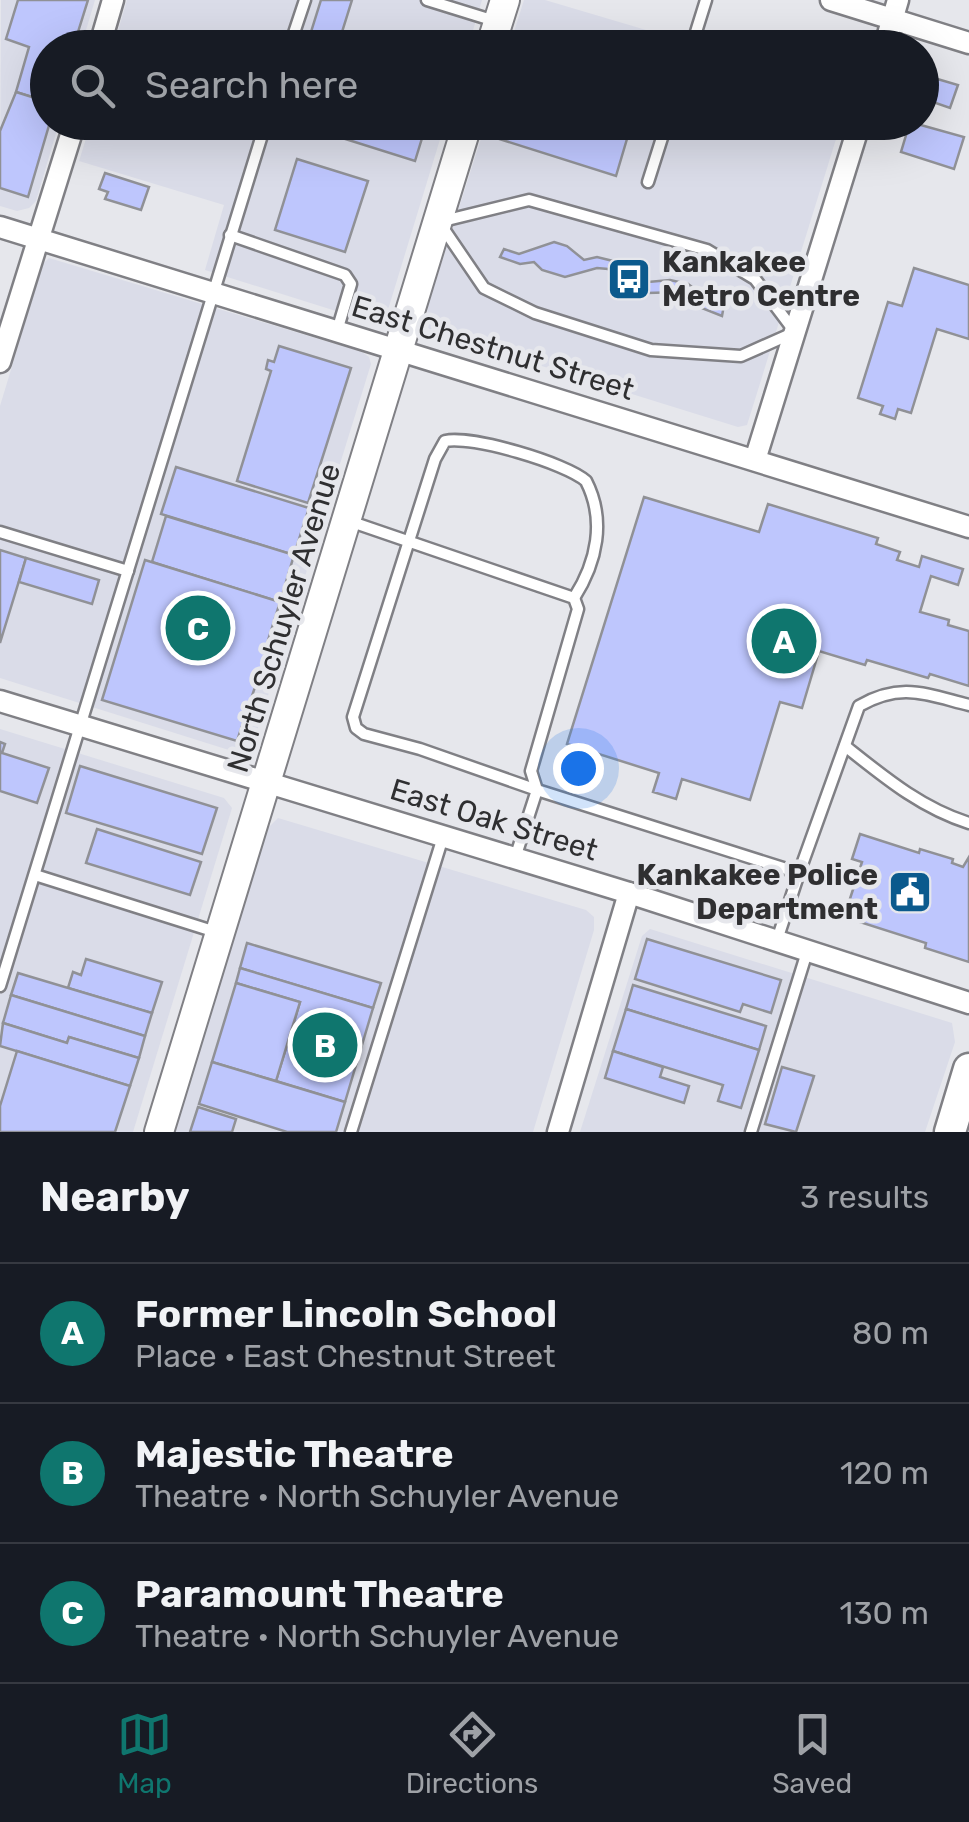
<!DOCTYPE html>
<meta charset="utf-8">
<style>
:root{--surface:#171b24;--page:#242831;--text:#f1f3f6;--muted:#9ea1a6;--line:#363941;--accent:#0f766e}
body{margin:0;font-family:Rubik,sans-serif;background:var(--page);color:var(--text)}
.you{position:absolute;left:578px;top:768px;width:35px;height:35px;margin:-25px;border:8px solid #fff;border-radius:50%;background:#1a73e8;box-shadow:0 0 0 15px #1a73e833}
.badge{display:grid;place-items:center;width:65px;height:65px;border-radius:50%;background:var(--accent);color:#fff;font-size:32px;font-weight:700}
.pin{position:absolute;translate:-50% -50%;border:5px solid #fff;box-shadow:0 2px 10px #0006}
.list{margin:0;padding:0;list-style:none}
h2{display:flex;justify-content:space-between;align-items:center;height:130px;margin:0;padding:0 40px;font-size:42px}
h2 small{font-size:32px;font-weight:400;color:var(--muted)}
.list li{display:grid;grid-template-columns:65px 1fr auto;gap:30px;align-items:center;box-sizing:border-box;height:140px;padding:0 40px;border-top:2px solid var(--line)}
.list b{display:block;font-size:38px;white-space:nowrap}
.list p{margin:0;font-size:32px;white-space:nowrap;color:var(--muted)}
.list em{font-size:32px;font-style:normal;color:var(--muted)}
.icon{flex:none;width:55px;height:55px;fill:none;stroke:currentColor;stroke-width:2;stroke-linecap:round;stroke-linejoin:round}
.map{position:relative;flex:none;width:969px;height:1132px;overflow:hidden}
.search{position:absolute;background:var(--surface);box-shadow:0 10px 40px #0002;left:30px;right:30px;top:30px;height:110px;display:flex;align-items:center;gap:25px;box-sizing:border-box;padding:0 35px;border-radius:55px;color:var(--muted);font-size:38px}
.sheet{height:550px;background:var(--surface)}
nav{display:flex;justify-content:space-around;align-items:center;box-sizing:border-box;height:140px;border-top:2px solid var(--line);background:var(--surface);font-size:28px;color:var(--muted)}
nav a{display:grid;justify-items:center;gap:5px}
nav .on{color:var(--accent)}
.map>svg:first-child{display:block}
</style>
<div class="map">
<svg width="969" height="1132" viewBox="0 0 969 1132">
<rect width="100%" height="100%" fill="#e6e7ec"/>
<!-- built -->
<g fill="#dadce8">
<path d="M1 0H95L81 47 48 48V122L59 123 36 201 29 208 17 211 0 206Z"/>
<path d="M127 0H482L468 47 113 48Z"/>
<path d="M524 0H545L700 46 509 48Z"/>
<path d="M791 122 837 136 747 425 738 427 432 332 426 325 428 305 486 123Z"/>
<path d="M91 123H445L387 313 371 322 205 270 224 205 79 161Z"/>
<path d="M49 258 362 352 369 357 371 364 253 744 244 751H232L0 678V406L43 264Z"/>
<path d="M0 729 224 798 232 808 133 1132H0Z"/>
<path d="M278 818 586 910 594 917V930L533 1132H175L267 829Z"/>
<path d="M650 929 952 1023 955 1042 925 1132H580L642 936Z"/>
</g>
<!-- building -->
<g fill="#bec6fd" stroke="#909196" stroke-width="2.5">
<path d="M18 0H88L73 48H48V102L16 92 29 47 6 39Z"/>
<path d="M321 0H352L337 48H306Z"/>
<path d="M934 78 958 85 950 108 927 100Z"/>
<path d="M16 92 48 102V122H50L28 197 0 188V131Z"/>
<path d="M348 122H427L415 161 339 137Z"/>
<path d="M501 122H632L616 176 496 138Z"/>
<path d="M910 122 964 137 954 169 901 152Z"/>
<path d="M297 159 368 181 345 252 275 230Z"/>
<path d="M105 173 149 187 141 210 105 199 108 192 99 189Z"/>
<path d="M554 242 567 246 584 260 597 257 617 262 635 278 648 282 670 280 688 284 708 299 724 305 722 316 699 307 682 292 647 293 633 288 608 269 597 268 565 277 542 270 534 262 520 264 500 257 504 249 519 254Z"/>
<path d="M914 268 969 285V339L937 329 911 413 898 409 895 419 880 414 883 406 858 398 888 302 902 306Z"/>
<path d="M279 346 351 368 308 503 237 481 271 371 266 369 268 360 274 362Z"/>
<path d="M176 467 309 508 294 555 161 514Z"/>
<path d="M644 497 759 532 768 504 878 538 876 544 900 552 897 560 919 567 922 556 963 569 958 585 931 576 920 612 949 620 948 625 969 631V686L930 674 928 678 867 660 865 665 819 651 802 708 780 702 750 800 682 779 676 799 653 792 659 773 567 744Z"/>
<path d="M166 516 294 555 280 602 152 562Z"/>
<path d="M0 550 26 558 0 643Z"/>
<path d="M26 558 99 580 92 604 19 582Z"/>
<path d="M145 560 280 602 264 653 271 664 267 681 256 684 237 741 102 700Z"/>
<path d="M0 742 5 744 2 753 49 768 37 803 0 791Z"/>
<path d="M80 766 217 808 202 854 66 813Z"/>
<path d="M97 829 201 862 190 895 86 863Z"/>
<path d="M860 834 919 853 920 849 953 859 952 863 963 867 969 857V962L925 948 926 943 844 917 862 862 852 859Z"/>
<path d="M647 939 781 980 771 1013 743 1004 740 1012 635 979Z"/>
<path d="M247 943 381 983 373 1008 240 968Z"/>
<path d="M86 959 162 982 152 1013 68 988 73 972 81 975Z"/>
<path d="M240 968 373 1008 345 1102 276 1081 300 1002 236 983Z"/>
<path d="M18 973 152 1013 145 1036 11 995Z"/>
<path d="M236 983 300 1002 276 1081 212 1062Z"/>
<path d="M633 985 766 1026 759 1050 626 1009Z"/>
<path d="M11 995 145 1036 139 1058 69 1037 67 1043 3 1023Z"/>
<path d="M626 1009 759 1050 741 1108 718 1101 723 1085 613 1051Z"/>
<path d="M3 1023 67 1043 69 1037 139 1058 130 1086 0 1046Z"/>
<path d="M17 1051 130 1086 115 1132H0V1106Z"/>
<path d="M613 1051 663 1067 660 1077 689 1086 684 1103 605 1078Z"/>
<path d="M212 1062 345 1102 336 1132H287L199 1104Z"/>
<path d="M782 1067 814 1076 796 1132 765 1124Z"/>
<path d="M198 1107 236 1119 232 1132H190Z"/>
</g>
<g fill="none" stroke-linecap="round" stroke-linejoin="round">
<!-- lane casing -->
<g stroke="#808085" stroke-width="15">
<g id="lane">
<path d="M427 0 498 22"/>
<path d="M346 43 362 48"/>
<path d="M289 48 305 0"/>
<path d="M691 48 706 0"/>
<path d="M648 182 667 122"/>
<path d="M529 200 707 250 755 279 795 332 741 356 651 350 535 313 484 288 439 222Z"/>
<path d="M230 235 345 275 351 284 337 331"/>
<path d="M349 521 574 598 578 609 531 771 537 790 799 873 859 706C901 682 925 694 969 705"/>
<path d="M0 532 128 571"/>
<path d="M845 746C884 777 921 808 969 823"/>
<path d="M515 858 537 790 420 749 364 734 356 728 353 717 435 459 445 441C471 435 566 463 586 481 606 520 597 562 574 598"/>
<path d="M35 875 219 933"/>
<path d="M777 940 799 873"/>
<path d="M0 986 266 122"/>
<path d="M351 1132 443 837"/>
<path d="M751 1132 807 952"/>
</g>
</g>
<!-- street casing -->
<g stroke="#808085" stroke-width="25">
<g id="street">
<path d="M831 0 969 43"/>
<path d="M99 48 113 0"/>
<path d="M884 48 898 0"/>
<path d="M0 227 969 527"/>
<path d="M0 362 75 122"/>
<path d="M755 460 860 122"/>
<path d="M0 701 629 893 969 1003"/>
<path d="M558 1132 629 893"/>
</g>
</g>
<!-- secondary casing -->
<g stroke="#808085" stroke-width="32">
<g id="secondary">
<path d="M490 48 505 0"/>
<path d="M159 1132 468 122"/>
</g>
</g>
<!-- primary casing -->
<g stroke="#808085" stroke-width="35">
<path id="primary" d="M950 1132 969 1069"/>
</g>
<!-- lane -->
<use href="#lane" stroke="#fff" stroke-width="10"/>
<!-- street -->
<use href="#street" stroke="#fff" stroke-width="20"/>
<!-- secondary -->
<use href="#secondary" stroke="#fff" stroke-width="28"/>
<!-- primary -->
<use href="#primary" stroke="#fff" stroke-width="30"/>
</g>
<!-- icons -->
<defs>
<g id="bus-square" transform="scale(2.25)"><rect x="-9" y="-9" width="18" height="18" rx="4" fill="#0b5a8d" stroke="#e6e7ec"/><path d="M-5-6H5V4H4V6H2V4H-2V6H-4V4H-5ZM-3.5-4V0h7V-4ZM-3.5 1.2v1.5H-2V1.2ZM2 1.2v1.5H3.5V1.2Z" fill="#fff"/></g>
<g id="civic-square" transform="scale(2.25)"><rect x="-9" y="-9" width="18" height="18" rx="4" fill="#0b5a8d" stroke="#e6e7ec"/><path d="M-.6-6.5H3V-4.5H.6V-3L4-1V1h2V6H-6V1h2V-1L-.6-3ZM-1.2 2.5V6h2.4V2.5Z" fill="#fff"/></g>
</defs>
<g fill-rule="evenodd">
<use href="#bus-square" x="629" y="279"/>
<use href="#civic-square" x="910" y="892"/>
</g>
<g text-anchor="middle" stroke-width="9" stroke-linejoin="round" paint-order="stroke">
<!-- poi labels -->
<g font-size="30" font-weight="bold" fill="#2f2f31" stroke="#e6e7ec" text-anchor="start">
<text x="662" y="272">Kankakee<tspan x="662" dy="34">Metro Centre</tspan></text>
<text x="878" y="885" text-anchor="end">Kankakee Police<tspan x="878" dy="34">Department</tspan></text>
</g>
<!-- street labels -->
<g font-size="30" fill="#2f2f31" stroke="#e6e7ec">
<text transform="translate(493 348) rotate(17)" y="10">East Chestnut Street</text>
<text transform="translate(284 618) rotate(-73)" y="10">North Schuyler Avenue</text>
<text transform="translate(494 820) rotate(17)" y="10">East Oak Street</text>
</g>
</g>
</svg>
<div class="you"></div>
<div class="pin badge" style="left:784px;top:641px">A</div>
<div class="pin badge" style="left:325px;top:1045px">B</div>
<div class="pin badge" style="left:198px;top:628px">C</div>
<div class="search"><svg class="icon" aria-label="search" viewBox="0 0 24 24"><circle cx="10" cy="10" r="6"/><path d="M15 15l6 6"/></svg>Search here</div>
</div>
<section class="sheet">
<h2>Nearby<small>3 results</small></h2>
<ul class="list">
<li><span class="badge">A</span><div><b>Former Lincoln School</b><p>Place · East Chestnut Street</p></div><em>80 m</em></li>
<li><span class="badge">B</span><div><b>Majestic Theatre</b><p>Theatre · North Schuyler Avenue</p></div><em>120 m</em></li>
<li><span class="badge">C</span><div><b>Paramount Theatre</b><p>Theatre · North Schuyler Avenue</p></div><em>130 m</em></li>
</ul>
</section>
<nav>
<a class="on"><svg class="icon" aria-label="map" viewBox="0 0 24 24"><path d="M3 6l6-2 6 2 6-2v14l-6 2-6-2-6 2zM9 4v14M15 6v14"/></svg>Map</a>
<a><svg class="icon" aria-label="directions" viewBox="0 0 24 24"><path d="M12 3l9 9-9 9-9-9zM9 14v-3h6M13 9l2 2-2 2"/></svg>Directions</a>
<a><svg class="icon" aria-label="saved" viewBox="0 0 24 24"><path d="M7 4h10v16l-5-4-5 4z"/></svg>Saved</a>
</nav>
